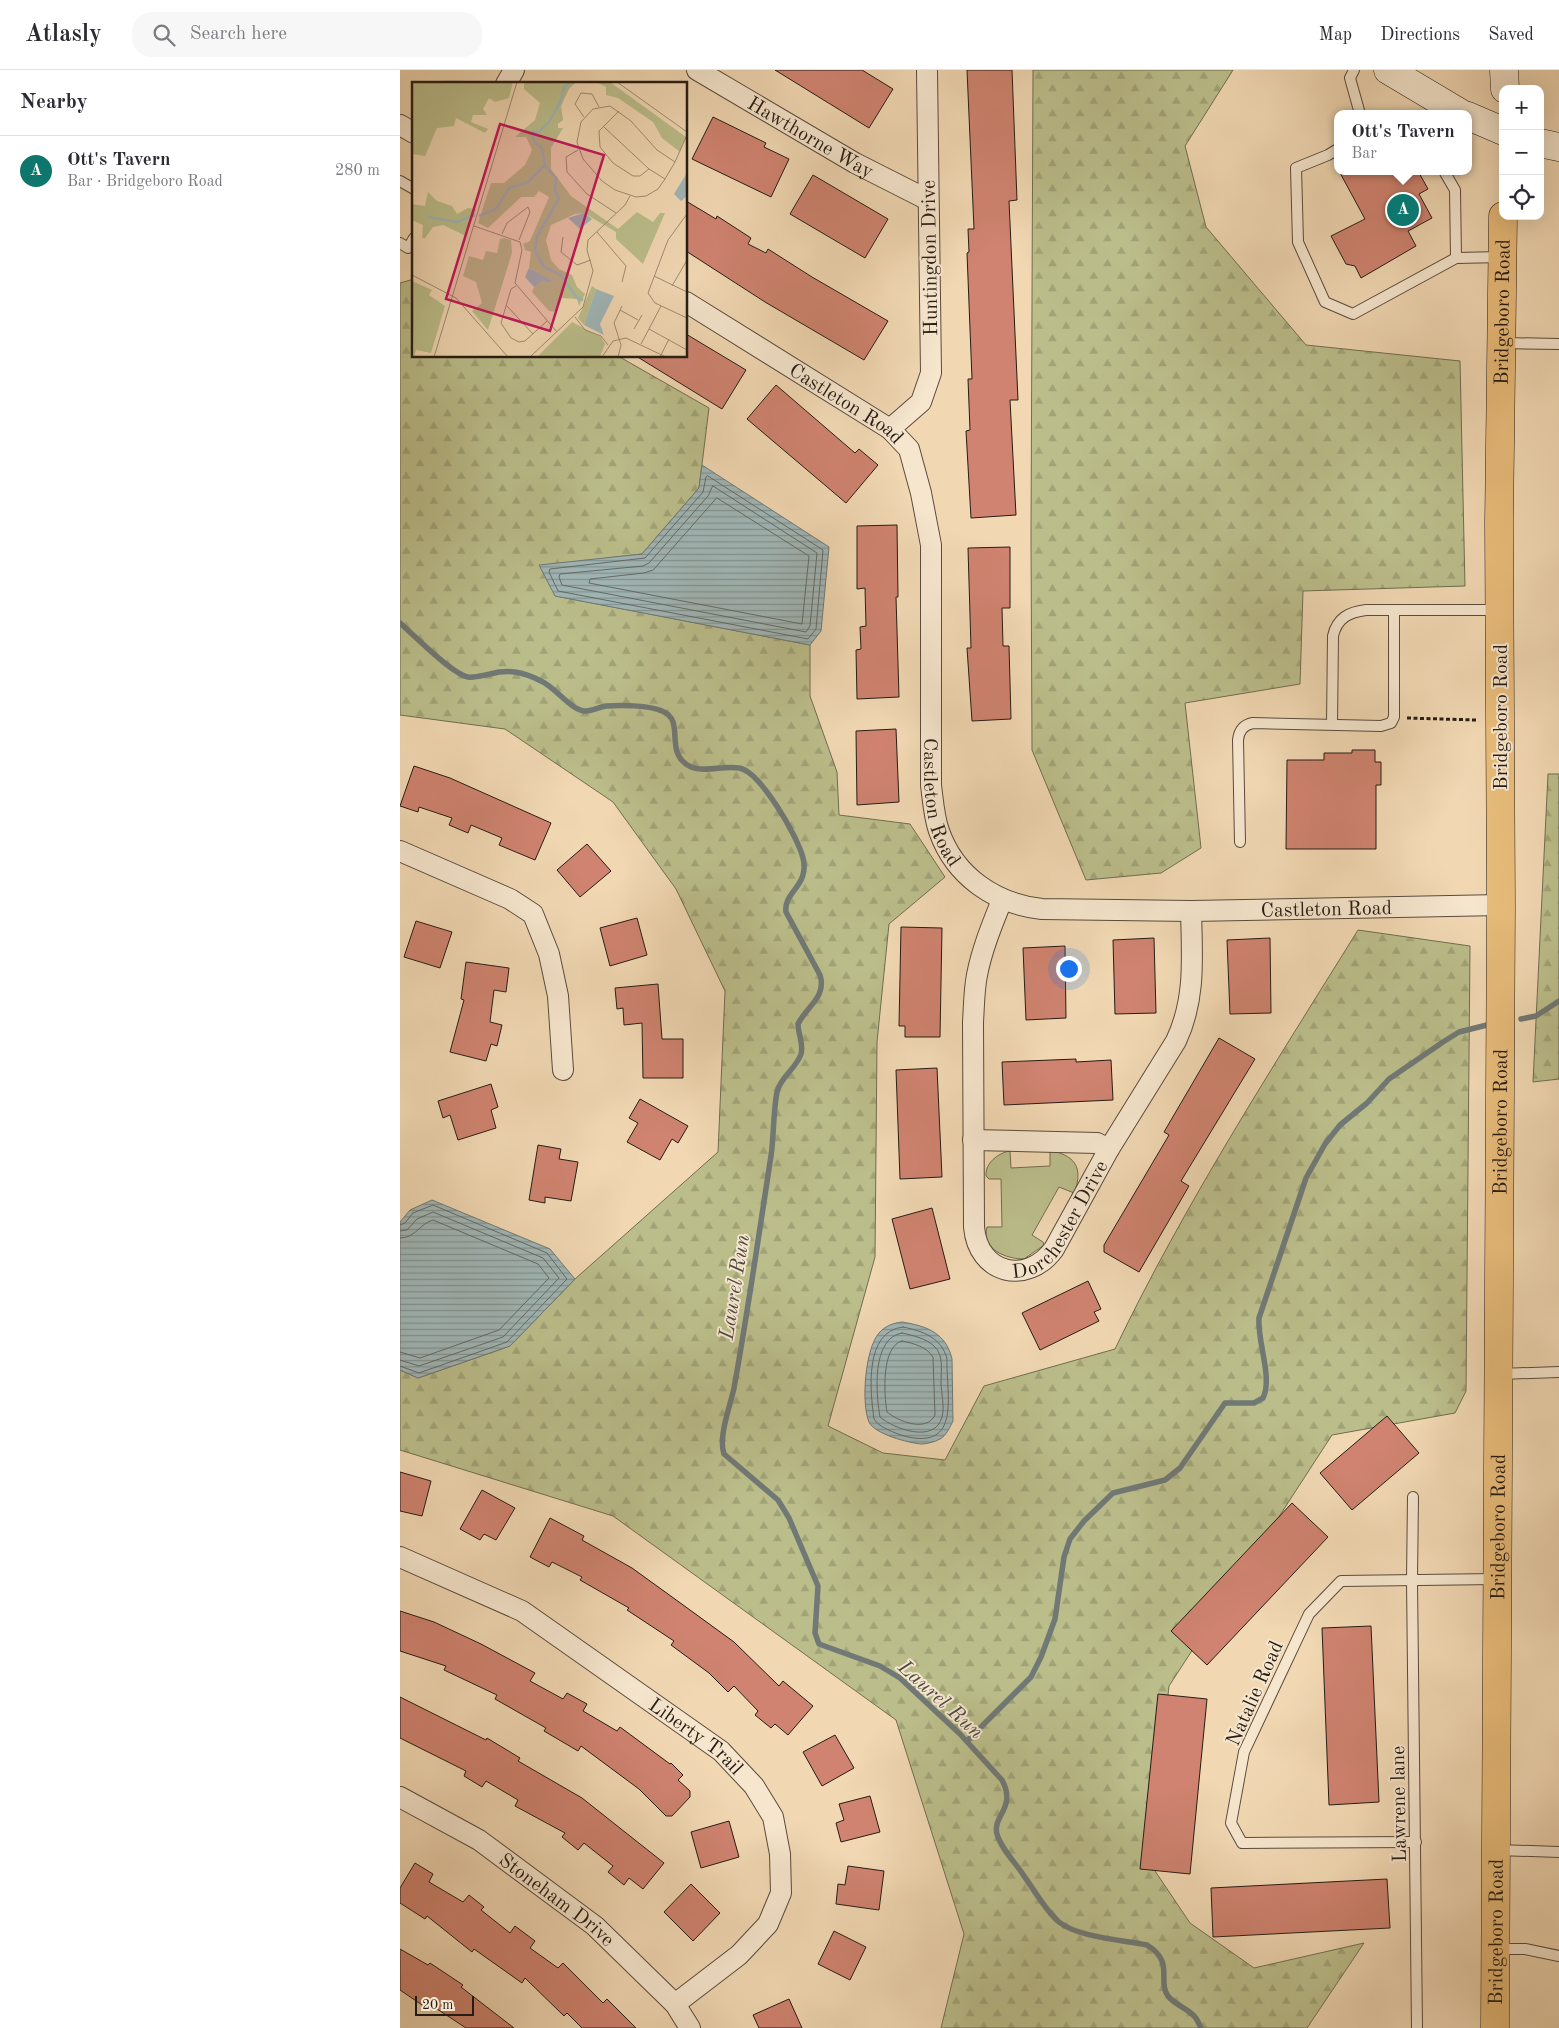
<!DOCTYPE html>
<meta charset="utf-8">
<style>
:root{--surface:#fff;--page:#f7f7f7;--text:#2b2b33;--muted:#7c7c81;--line:#e1e1e2;--accent:#0f766e}
body{margin:0;font-family:"Old Standard TT",serif;background:var(--page);color:var(--text)}
.controls{position:absolute;right:15px;top:15px;display:grid;overflow:hidden;border-radius:10px;box-shadow:0 5px 20px #0002}
.controls button{width:45px;height:45px;display:grid;place-items:center;padding:0;border:0;border-bottom:1px solid var(--line);background:var(--surface);color:var(--text);font:25px sans-serif}
.scale{position:absolute;left:15px;bottom:12px;width:59px;box-sizing:border-box;padding-left:5px;border:2px solid #271c14;border-top:0;font-size:14px;line-height:18px;white-space:nowrap;color:#271c14;-webkit-text-stroke:4px #f6e6ce;paint-order:stroke}
.you{position:absolute;left:668px;top:898px;width:18px;height:18px;margin:-12px;border:4px solid #fff;border-radius:50%;background:#1a73e8;box-shadow:0 0 0 8px #1a73e833}
.badge{display:grid;place-items:center;width:32px;height:32px;border-radius:50%;background:var(--accent);color:#fff;font-size:16px;font-weight:700}
.pin{position:absolute;translate:-50% -50%;border:2px solid #fff;box-shadow:0 1px 5px #0006}
.popup{position:absolute;left:934px;top:40px;width:138px;height:65px;box-sizing:border-box;display:grid;place-content:center;border-radius:10px;background:var(--surface);filter:drop-shadow(0 1px 4px #0005);font-size:16px;white-space:nowrap;color:var(--muted)}
.popup b{font-size:19px;color:var(--text)}
.popup::after{content:'';position:absolute;left:50%;top:100%;margin-left:-10px;border:10px solid transparent;border-top-color:var(--surface)}
.list{margin:0;padding:0;list-style:none}
h2{display:flex;justify-content:space-between;align-items:center;height:65px;margin:0;padding:0 20px;font-size:21px}
h2 small{font-size:16px;font-weight:400;color:var(--muted)}
.list li{display:grid;grid-template-columns:32px 1fr auto;gap:15px;align-items:center;box-sizing:border-box;height:70px;padding:0 20px;border-top:1px solid var(--line)}
.list b{display:block;font-size:19px;white-space:nowrap}
.list p{margin:0;font-size:16px;white-space:nowrap;color:var(--muted)}
.list em{font-size:16px;font-style:normal;color:var(--muted)}
.icon{flex:none;width:28px;height:28px;fill:none;stroke:currentColor;stroke-width:2;stroke-linecap:round;stroke-linejoin:round}
.map{position:relative;flex:none;width:1159px;height:1958px;overflow:hidden}
header{display:flex;align-items:center;gap:30px;box-sizing:border-box;height:70px;padding:0 25px;background:var(--surface);border-bottom:1px solid var(--line)}
header strong{font-size:24px}
nav{display:flex;gap:28px;margin-inline-start:auto;font-size:18px}
.search{width:350px;height:45px;background:var(--page);display:flex;align-items:center;gap:12px;box-sizing:border-box;padding:0 18px;border-radius:20px;color:var(--muted);font-size:19px}
main{display:flex}
aside{flex:1;background:var(--surface)}
.map>svg:first-child{display:block}
</style>
<header>
<strong>Atlasly</strong>
<div class="search"><svg class="icon" aria-label="search" viewBox="0 0 24 24"><circle cx="10" cy="10" r="6"/><path d="M15 15l6 6"/></svg>Search here</div>
<nav><a>Map</a><a>Directions</a><a>Saved</a></nav>
</header>
<main>
<aside>
<h2>Nearby<small></small></h2>
<ul class="list">
<li><span class="badge">A</span><div><b>Ott's Tavern</b><p>Bar · Bridgeboro Road</p></div><em>280 m</em></li>
</ul>
</aside>
<div class="map">
<svg width="1159" height="1958" viewBox="0 0 1159 1958">
<defs>
<pattern id="forest-firs" width="22" height="20" patternUnits="userSpaceOnUse" patternTransform="scale(1.25)"><rect width="22" height="20" fill="#bbbe8b"/><path d="M5 1l3.5 6h-7zM16 11l3.5 6h-7z" fill="#a1a377"/></pattern>
<pattern id="water-rules" width="6" height="5" patternUnits="userSpaceOnUse" patternTransform="scale(1.25)"><rect width="6" height="5" fill="#a0b7b8"/><path d="M0 2.5h6" fill="none" stroke="#829494"/></pattern>
</defs>
<rect width="100%" height="100%" fill="#f1d8b3"/>
<filter id="stains"><feTurbulence type="fractalNoise" baseFrequency=".004" numOctaves="4"/><feColorMatrix values="0 0 0 0 .2 0 0 0 0 .09 0 0 0 0 .02 0 0 0 .5 -.17"/></filter>
<radialGradient id="worn" r=".72"><stop offset=".6" stop-color="#630" stop-opacity="0"/><stop offset="1" stop-color="#630" stop-opacity=".3"/></radialGradient>
<!-- grass -->
<path fill="#bbbe8b" stroke="#716d50" d="M610 1081 611 1098 650 1096V1083L652 1081C677 1086 683 1100 674 1123L659 1117 632 1165 643 1172 644 1175 624 1189C607 1189 581 1180 587 1157H602L601 1109H589L586 1106C585 1093 598 1083 610 1081Z"/>
<!-- forest -->
<g fill="url(#forest-firs)" stroke="#716d50">
<path d="M633 0H833L785 76 806 157 906 275 1060 291 1065 516 903 521 900 614 785 633 801 778 761 803 686 810 632 680 631 467Z"/>
<path d="M14 209V286H218L309 338 299 418 242 484 140 496 156 526 410 575V626L437 702 439 745 510 754 545 807 489 854 477 972 475 1187 428 1356 483 1383 545 1390 584 1316 715 1279C785 1133 873 997 958 860L1070 876 1066 1321 1055 1343 932 1365 769 1616 749 1792 790 1853 854 1898 964 1873 907 1958H541L564 1864 496 1650 213 1446 0 1380V1300L18 1308 110 1276 175 1209 318 1082 325 921 276 819 213 732 105 659 0 645V213Z"/>
<path d="M1148 704H1159V1009L1133 1012Z"/>
</g>
<!-- water -->
<g fill="url(#water-rules)" stroke="#707976">
<path d="M302 395 429 477 421 561 410 575 155 526 139 495 242 484 299 418Z"/>
<path d="M32 1130 150 1179 175 1209 110 1276 18 1308 0 1300V1152L10 1140Z"/>
<path d="M502 1252C527 1256 546 1263 552 1289L553 1351C550 1357 546 1366 540 1369 535 1372 526 1374 521 1374 509 1373 474 1364 469 1352 461 1333 465 1279 479 1263 485 1256 493 1253 502 1252Z"/>
</g>
<g fill="none" stroke-linecap="round" stroke-linejoin="round">
<!-- shore -->
<g stroke="#646a66" stroke-width="1">
<path d="M308 406 423 480 416 559 408 569 158 521 149 502 150 499 245 488 303 422 306 407Z"/>
<path d="M313 416 417 483 410 556 406 562 162 515 159 507 160 504 243 496 249 493 308 426Z"/>
<path d="M317 428 409 486 402 554 189 513 190 509 244 503 253 500Z"/>
<path d="M0 1155 5 1153 13 1143 33 1135 147 1183 167 1209 107 1272 19 1303 0 1296"/>
<path d="M0 1161 7 1160 17 1149 33 1142 143 1188 159 1208 103 1267 19 1296 0 1290"/>
<path d="M0 1168C16 1168 19 1154 33 1150L138 1194 149 1208 99 1260 20 1288 0 1282"/>
<path d="M503 1257C523 1261 542 1268 547 1289 546 1325 562 1381 504 1366 495 1363 478 1357 474 1349 470 1321 464 1261 503 1257Z"/>
<path d="M502 1263C512 1265 527 1269 534 1276 544 1285 541 1300 541 1312 541 1323 545 1336 542 1347 535 1374 494 1359 480 1347 476 1324 471 1268 502 1263Z"/>
<path d="M502 1271C513 1273 527 1277 533 1287L535 1345C526 1363 498 1351 487 1342 484 1325 481 1276 502 1271Z"/>
</g>
<!-- stream -->
<g stroke="#707976" stroke-width="5.5">
<path d="M0 553C15 566 51 603 68 607 75 608 84 605 90 604 109 599 124 602 141 611 155 617 170 639 184 641 192 641 199 637 206 636 220 635 249 635 262 641 287 651 262 683 291 697 305 703 324 695 339 698 360 701 398 767 403 788 410 816 383 822 386 842L420 905C427 927 406 937 398 954 398 964 404 974 401 984 396 999 381 1006 377 1022 373 1043 374 1065 371 1086 359 1163 348 1241 334 1318 330 1337 318 1367 324 1384L378 1430 389 1448 418 1516 415 1563 419 1574 480 1596 500 1608 560 1664 602 1710C617 1738 592 1746 597 1764 601 1779 616 1793 624 1806 635 1821 645 1840 659 1852 677 1867 723 1870 747 1875 775 1892 757 1911 768 1926 774 1934 786 1938 793 1945 797 1948 799 1954 801 1958"/>
<path d="M1121 949 1136 946 1159 931"/>
<path d="M567 1671 631 1607 641 1587 655 1549 664 1487 670 1469 684 1451 713 1423 765 1410 780 1398 825 1333H854L863 1328C873 1308 857 1271 859 1248L906 1108 925 1074 940 1055 967 1033 989 1009 1043 972 1059 962 1087 955"/>
</g>
</g>
<!-- building -->
<g fill="#cf8370" stroke="#271c14">
<path d="M375 0H462L493 19 469 58Z"/>
<path d="M567 0H612L617 130 609 131 618 330H610L616 445 571 448 566 361 570 360 568 309H572L567 183 569 182 568 159H574Z"/>
<path d="M313 47 366 73 364 77 389 89 371 127 292 89Z"/>
<path d="M939 101H1018L1028 119 1019 124 1032 148 1008 161 1016 176 961 208 955 196 946 194 931 166 965 149Z"/>
<path d="M413 105 488 149 465 188 390 144Z"/>
<path d="M286 131 316 149 317 146 351 168 348 174 366 183 368 179 412 207 488 251 464 290 365 232 286 181Z"/>
<path d="M286 264 346 300 322 339 236 286H286Z"/>
<path d="M376 315 455 383 459 379 478 395 446 433 347 349Z"/>
<path d="M497 455 498 527H496L499 627 457 629 456 580 461 579 460 557 466 556 465 518 457 519V456Z"/>
<path d="M610 477V538H602L603 576H609L611 649 572 651 567 578H571L568 478Z"/>
<path d="M496 659 499 732 457 735 456 661Z"/>
<path d="M952 680H975V692H981V715H976V779H886L887 690H924V683H952Z"/>
<path d="M14 696 50 708 151 753 135 790 99 775 102 768 71 755 68 763 49 755 52 748 19 737 18 742 0 736Z"/>
<path d="M187 774 211 801 180 827 157 800Z"/>
<path d="M237 848 247 885 210 896 200 858Z"/>
<path d="M16 851 52 862 40 898 4 887Z"/>
<path d="M501 857 542 858 540 967H505V956H499Z"/>
<path d="M754 868 756 943 715 944 713 870Z"/>
<path d="M870 868 871 943 830 944 827 870Z"/>
<path d="M665 876 666 948 626 950 623 878Z"/>
<path d="M66 892 109 898 106 922 94 920 90 952 102 955 97 976 91 974 86 991 50 982 64 930 61 929Z"/>
<path d="M258 914 262 969H283V1008H243L242 953 224 955 223 938 217 939 215 918Z"/>
<path d="M819 968 855 989 781 1111 789 1116 739 1202 704 1182V1175L769 1065 764 1062Z"/>
<path d="M676 989V992L711 990 713 1030 604 1035 602 992Z"/>
<path d="M537 998 542 1107 500 1109 496 1000Z"/>
<path d="M91 1014 98 1037 91 1040 96 1058 58 1070 50 1045 43 1048 38 1031Z"/>
<path d="M240 1029 288 1056 278 1073 272 1069 260 1090 227 1072 238 1053 229 1048Z"/>
<path d="M138 1075 161 1079 159 1089 178 1092 171 1131 145 1127V1133L129 1130Z"/>
<path d="M532 1138 550 1209 510 1219 492 1149Z"/>
<path d="M688 1211 701 1239 694 1242 699 1251 640 1280 622 1243Z"/>
<path d="M987 1346 1019 1383 952 1440 920 1403Z"/>
<path d="M0 1402 31 1411 22 1446 0 1441Z"/>
<path d="M82 1420 115 1438 96 1470 84 1464 80 1470 60 1459Z"/>
<path d="M892 1433 928 1467 807 1595 771 1561Z"/>
<path d="M150 1448 184 1466 182 1470 232 1498 279 1532 334 1572 379 1616 383 1611 413 1636 388 1665 375 1654 371 1658 355 1645 358 1641 334 1616 328 1622 309 1603 271 1575 274 1571 227 1540 229 1538 180 1510 182 1507 152 1492 149 1497 130 1487Z"/>
<path d="M0 1541 34 1552 81 1574 135 1603 130 1611 163 1629 167 1623 187 1634 183 1641 217 1661 220 1657 270 1694 271 1693 283 1705 278 1710 290 1721V1727L272 1746H266L239 1719 181 1676 178 1681 144 1661 146 1658 95 1629 97 1625 44 1600 46 1596 0 1581Z"/>
<path d="M971 1556 979 1732 929 1735 922 1558Z"/>
<path d="M758 1624 807 1629 790 1804 740 1799Z"/>
<path d="M0 1627 86 1670 87 1668 120 1688 118 1691 182 1728 264 1793 243 1819 229 1808 224 1815 208 1802 213 1796 184 1773 178 1780 162 1767 165 1763 115 1736 118 1730 86 1711 82 1717 64 1706 66 1701 0 1668Z"/>
<path d="M435 1665 454 1698 422 1716 403 1682Z"/>
<path d="M470 1726 480 1762 441 1772 436 1753 444 1750 439 1734Z"/>
<path d="M329 1751 339 1787 301 1798 291 1762Z"/>
<path d="M15 1793 33 1804 29 1812 63 1832 69 1825 84 1837 81 1840 110 1863 115 1856 135 1871 130 1878 158 1898 163 1893 203 1933 207 1929 236 1958H182L167 1943 164 1946 125 1908 122 1913 74 1879 72 1882 27 1846 25 1849 0 1833V1818Z"/>
<path d="M448 1796 484 1801 479 1840 436 1834 438 1814 445 1815Z"/>
<path d="M987 1809 990 1858 813 1867 811 1818Z"/>
<path d="M291 1814 320 1843 293 1871 264 1842Z"/>
<path d="M434 1861 466 1877 450 1910 418 1894Z"/>
<path d="M0 1879 28 1895 30 1893 63 1915 61 1917 114 1958H66L28 1933 25 1937 0 1920Z"/>
<path d="M389 1929 402 1958H359L353 1945Z"/>
</g>
<g fill="none" stroke-linecap="round" stroke-linejoin="round">
<!-- lane casing -->
<g stroke="#5a4b3c" stroke-width="12">
<g id="lane">
<path d="M954 0 950 8 960 44"/>
<path d="M938 79 928 85 896 98 898 172 925 232 953 244 1056 188 1102 187"/>
<path d="M1044 101 1055 120 1056 188"/>
<path d="M0 111 14 119"/>
<path d="M0 173 8 178 14 168"/>
<path d="M1103 273 1159 274"/>
<path d="M932 654 933 566C937 548 949 542 966 540H1099"/>
<path d="M840 772 838 670C839 661 843 655 853 653L981 656 991 653 994 647V540"/>
<path d="M1100 1304 1159 1302"/>
<path d="M1013 1427 1012 1510 1017 1958"/>
<path d="M1016 1772 842 1773 831 1753 844 1682 909 1544 941 1511 1096 1509"/>
<path d="M1097 1780 1159 1782"/>
<path d="M1096 1879H1125L1159 1886"/>
</g>
</g>
<!-- street casing -->
<g stroke="#5a4b3c" stroke-width="22">
<g id="street">
<path id="s1" d="M297 0 455 93 528 130"/>
<path d="M106 14 114 0"/>
<path d="M0 55 14 63"/>
<path id="s2" d="M286 232 490 359 509 379 521 423 531 475V715C533 731 534 747 539 761 555 807 596 834 642 839L791 841 1101 835"/>
<path d="M490 359 521 332 531 303 527 0"/>
<path d="M0 781 110 829 133 844 149 884 158 926 163 1000"/>
<path id="s3" d="M602 830C592 855 582 879 577 905 574 920 574 937 573 952L574 1157C578 1204 627 1216 654 1179L709 1079 776 971C796 929 792 886 791 841"/>
<path d="M573 1070 697 1073 709 1079"/>
<path id="s4" d="M0 1487 122 1541 321 1681 354 1716 373 1747 380 1784 381 1823 368 1854 339 1885 275 1934"/>
<path id="s5" d="M0 1727 79 1770 195 1856 275 1934 290 1958"/>
</g>
</g>
<!-- secondary casing -->
<g stroke="#271c14" stroke-width="29">
<g id="secondary">
<path d="M988 0 1062 44"/>
<path d="M1104 0 1105 19"/>
<path d="M1068 46 1103 61"/>
<path d="M1140 73 1159 77"/>
</g>
</g>
<!-- primary casing -->
<g stroke="#271c14" stroke-width="29">
<g id="primary">
<path id="s6" d="M1095 1958 1101 835 1099 452 1103 146"/>
</g>
</g>
<!-- path -->
<path stroke="#271c14" stroke-width="3" stroke-dasharray="4 2.5" stroke-linecap="butt" d="M1007 648 1076 650"/>
<!-- lane -->
<use href="#lane" stroke="#f6e6ce" stroke-width="10"/>
<!-- street -->
<use href="#street" stroke="#f6e6ce" stroke-width="20"/>
<!-- secondary -->
<use href="#secondary" stroke="#f6e6ce" stroke-width="28"/>
<!-- primary -->
<use href="#primary" stroke="#e8bc7a" stroke-width="28"/>
</g>
<g text-anchor="middle" stroke-width="4" stroke-linejoin="round" paint-order="stroke">
<!-- street labels -->
<g font-size="20" fill="#271c14" stroke="#f6e6ce">
<text dy="7" stroke="none"><textPath href="#s1" startOffset="132">Hawthorne Way</textPath></text>
<text transform="translate(529 188) rotate(-91)" y="7">Huntingdon Drive</text>
<text dy="7" stroke="none"><textPath href="#s6" startOffset="1716">Bridgeboro Road</textPath></text>
<text dy="7" stroke="none"><textPath href="#s2" startOffset="190">Castleton Road</textPath></text>
<text transform="translate(1100 647) rotate(-90)" y="7">Bridgeboro Road</text>
<text dy="7" stroke="none"><textPath href="#s2" startOffset="625">Castleton Road</textPath></text>
<text dy="7" stroke="none"><textPath href="#s2" startOffset="1074">Castleton Road</textPath></text>
<text dy="7" stroke="none"><textPath href="#s6" startOffset="906">Bridgeboro Road</textPath></text>
<text dy="7" stroke="none"><textPath href="#s3" startOffset="469">Dorchester Drive</textPath></text>
<text dy="7" stroke="none"><textPath href="#s6" startOffset="501">Bridgeboro Road</textPath></text>
<text transform="translate(854 1623) rotate(-66)" y="7">Natalie Road</text>
<text dy="7" stroke="none"><textPath href="#s4" startOffset="348">Liberty Trail</textPath></text>
<text transform="translate(998 1734) rotate(-91)" y="7">Lawrene lane</text>
<text dy="7" stroke="none"><textPath href="#s5" startOffset="188">Stoneham Drive</textPath></text>
<text dy="7" stroke="none"><textPath href="#s6" startOffset="96">Bridgeboro Road</textPath></text>
</g>
<!-- water labels -->
<g font-size="21" font-style="italic" fill="#4b4a45" stroke="#f6e6ce">
<text transform="translate(334 1217) rotate(-81)" y="7">Laurel Run</text>
<text transform="translate(541 1629) rotate(42)" y="7">Laurel Run</text>
</g>
</g>
<!-- overview -->
<g transform="translate(12 12)">
<rect width="275" height="275" fill="#f1d8b3"/>
<path d="M0 0H101L97 16 83 20 77 16 71 27 75 33H61L59 40 76 47 73 51 44 36 42 44 25 46 13 74 0 72ZM112 0H164L157 7 149 24 151 38 146 42V46H151L139 66V87L159 114 206 147 225 130 241 140 248 131H253L231 182 204 157V150L172 131 163 132 139 143 134 158 139 178 147 187 160 193 165 205 173 212 167 224 165 217 150 216 145 230 137 229 120 210 123 203 130 199 139 201 138 198 117 186 119 170 113 168 111 162 118 159 137 115 127 109 122 115H109L76 146 66 141 79 101H92L113 83 120 68 114 55H103L123 38 128 21 112 7ZM184 0H198L274 55 268 70 250 56 241 40 206 16 194 13V5ZM16 110 25 119 40 124 45 132 56 126 64 127 54 154 31 143 21 145 13 156H10L11 143 0 138V122L13 124ZM92 156 99 158 100 171 76 248 60 229 70 221 64 200 51 194 57 174 71 178 74 169 85 171 88 157ZM0 199 20 208 17 213 33 224 19 271 4 268 2 275ZM180 204 184 207 172 243 166 236Z" fill="#bbbe8b"/>
<path d="M160 240 189 255 193 262 188 275H125Z" fill="#bbbe8b"/>
<path d="M275 91V114L269 119 262 112ZM172 131 180 137 168 147 156 136ZM117 186 139 198V201L130 199 122 205 113 195ZM184 207 202 214 188 242 192 253 172 243Z" fill="#a0b7b8"/>
<path fill="none" stroke="#a0b7b8" stroke-width="2.5" d="M31 0H51M159 0 152 5 149 18 137 40 127 50H120L122 60 130 66 133 84 144 96 143 109 147 116 125 155 123 168 132 185 149 193 165 216 171 218M67 134 84 127 97 106 116 100 132 84M16 135 45 140 63 133"/>
<path fill="none" stroke="#a08d73" stroke-width="1" d="M205 0 275 50M207 29 187 49 188 65 201 81 221 94H228L237 87M172 35 163 22 169 11 180 12 187 25M192 45 237 87 253 97M166 68 154 75 155 90 175 112 204 131M263 80 245 68 219 39 198 24 181 27 169 40 165 60 171 77 190 99 203 108 224 115 234 114 246 107 253 97 263 80 275 53M275 132 256 158 236 211 243 221 275 236M62 144 108 160 110 168 103 201 145 250M185 150 214 184 210 200M90 152 95 141 116 125 118 130 107 158M151 155 149 170 165 183 179 178M0 193 44 216 96 275M242 194 275 210M104 204 99 207 89 241 99 256 107 260 113 259 135 239M260 204 275 178M94 223 121 252M208 228 226 238M163 235 173 248 189 254 196 263M222 247 230 233M237 247 275 268M229 262 249 224M22 275 105 0M118 275 171 225 181 189 175 168 176 158 213 123 218 114M190 275 201 259 214 256 254 275M206 275 209 263 202 241 210 224M248 275 257 257"/>
<path fill="#c2185b" fill-opacity="0.15" stroke="#c2185b" stroke-width="2.5" d="M88 42 192 73 138 249 34 217Z"/>
<rect width="275" height="275" fill="none" stroke="#271c14" stroke-width="2.5"/>
</g>
<rect width="100%" height="100%" filter="url(#stains)"/>
<rect width="100%" height="100%" fill="url(#worn)"/>
</svg>
<div class="controls">
<button>+</button>
<button>−</button>
<button><svg class="icon" aria-label="locate" viewBox="0 0 24 24"><circle cx="12" cy="12" r="6"/><path d="M12 2v4M12 18v4M2 12h4M18 12h4"/></svg></button>
</div>
<div class="scale">20 m</div>
<div class="you"></div>
<div class="pin badge" style="left:1003px;top:140px">A</div>
<div class="popup"><b>Ott's Tavern</b>Bar</div>
</div>
</main>
